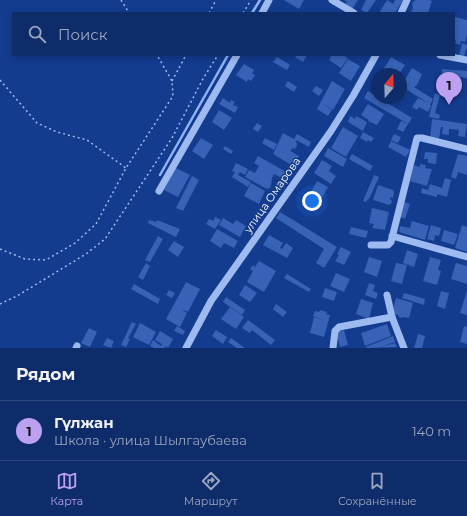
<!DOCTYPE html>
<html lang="ru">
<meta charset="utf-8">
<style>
:root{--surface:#0e2c6a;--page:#1c3872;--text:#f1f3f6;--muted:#9ba7c1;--line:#2e487e;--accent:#bca0f2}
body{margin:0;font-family:Montserrat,sans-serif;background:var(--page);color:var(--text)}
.compass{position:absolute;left:371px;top:68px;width:36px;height:36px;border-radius:50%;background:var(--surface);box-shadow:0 2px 6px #0003;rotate:19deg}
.you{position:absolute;left:312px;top:201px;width:14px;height:14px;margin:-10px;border:3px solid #fff;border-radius:50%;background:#1a73e8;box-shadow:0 0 0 6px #1a73e833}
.badge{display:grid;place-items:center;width:26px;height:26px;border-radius:50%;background:var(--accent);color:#111;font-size:13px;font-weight:700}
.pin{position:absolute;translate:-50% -33px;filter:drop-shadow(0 1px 2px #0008)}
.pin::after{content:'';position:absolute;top:21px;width:14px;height:12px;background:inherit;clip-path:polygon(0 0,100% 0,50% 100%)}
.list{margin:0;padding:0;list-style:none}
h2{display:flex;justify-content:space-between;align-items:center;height:52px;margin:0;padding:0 16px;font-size:17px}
h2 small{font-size:13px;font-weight:400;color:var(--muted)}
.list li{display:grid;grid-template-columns:26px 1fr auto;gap:12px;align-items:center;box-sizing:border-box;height:60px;padding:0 16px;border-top:1px solid var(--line)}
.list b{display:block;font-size:15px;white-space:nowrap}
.list p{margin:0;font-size:13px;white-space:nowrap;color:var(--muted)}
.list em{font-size:13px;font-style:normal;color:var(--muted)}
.icon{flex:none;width:22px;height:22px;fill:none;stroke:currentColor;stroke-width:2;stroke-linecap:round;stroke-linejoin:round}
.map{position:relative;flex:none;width:467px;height:348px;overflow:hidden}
.search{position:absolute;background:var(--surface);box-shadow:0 2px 6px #0003;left:12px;right:12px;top:12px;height:44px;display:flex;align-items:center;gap:10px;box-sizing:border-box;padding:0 14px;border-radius:0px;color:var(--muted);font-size:15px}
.sheet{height:112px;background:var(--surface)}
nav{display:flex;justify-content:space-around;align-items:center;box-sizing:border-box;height:56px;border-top:1px solid var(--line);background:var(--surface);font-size:11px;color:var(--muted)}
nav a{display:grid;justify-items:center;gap:2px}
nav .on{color:var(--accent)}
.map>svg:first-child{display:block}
</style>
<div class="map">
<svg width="467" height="348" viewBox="0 0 467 348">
<rect width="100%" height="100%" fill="#133b8e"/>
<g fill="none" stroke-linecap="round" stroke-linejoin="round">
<!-- stream -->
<g stroke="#8eb3f4" stroke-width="2.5">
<path d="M252 13 260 0"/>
<path d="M160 175 228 55"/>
</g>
</g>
<!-- building -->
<g fill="#3762b5">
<path d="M284 0H304L299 9Z"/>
<path d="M344 0H358L351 11 344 6 347 2Z"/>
<path d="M366 0H376L367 13 361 10Z"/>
<path d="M387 0 393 4 395 0H403L395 13H379Z"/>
<path d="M416 0H429L432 1 428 13 411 12 413 8 412 4 414 1Z"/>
<path d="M455 17 467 20V35L465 42 461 41 460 45 455 43 456 40 454 39V22Z"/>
<path d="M462 43 467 45V49H466L464 57 459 56Z"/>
<path d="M297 55H307L303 62 295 57Z"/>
<path d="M329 55H343L348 58 341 68 329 60 331 57Z"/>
<path d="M277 57 290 65 287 70 273 62Z"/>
<path d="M391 57 405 65 399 74H389L383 70Z"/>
<path d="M348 59 360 66 351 81 339 73Z"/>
<path d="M244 64 254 70 252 73 255 75 251 81 248 79 247 82 236 75Z"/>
<path d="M412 68 422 74 417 85 414 87 433 99 430 105 431 106 428 112 419 107 417 110 412 107 418 98 428 103 401 86Z"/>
<path d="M442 69 467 71V78L442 75Z"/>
<path d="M288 81 297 87 294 92 285 86Z"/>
<path d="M332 81 345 89 333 110 322 104 332 110 328 116 317 109Z"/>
<path d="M316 86 323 90 319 96 312 91Z"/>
<path d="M368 91 377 97V98H379L412 118 408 124 364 98Z"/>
<path d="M435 93 440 95 435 113 440 115 439 119 429 117Z"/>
<path d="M223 98 230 103 231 100 235 102 233 105 238 107 235 113 219 104Z"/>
<path d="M368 104 384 114 377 125 368 121 369 120 361 115Z"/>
<path d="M219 110 232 118 224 130 212 122Z"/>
<path d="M350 116 355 119 356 116 367 122 363 131 348 122Z"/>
<path d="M432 119 467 124 465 137 458 136 459 130 449 129V135L442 134 443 127H441L439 139 430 138Z"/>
<path d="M401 121 408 124 403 132 397 129Z"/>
<path d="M257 123 262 126 258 132 253 129Z"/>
<path d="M343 127 358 136 346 157 331 148Z"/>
<path d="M363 132 374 138 371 142 368 140 367 142 360 138Z"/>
<path d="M283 133 294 139 297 134 311 142 309 147 296 140 297 145 295 149 293 148 290 151 282 146 299 156 293 166 273 154Z"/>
<path d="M394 134 401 137 398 143 391 140Z"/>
<path d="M201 138 213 145 204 159 192 151Z"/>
<path d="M265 138 277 144 274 150 262 143Z"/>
<path d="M391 141 410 150 406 157 388 147Z"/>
<path d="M225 146 233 151 231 154 223 149Z"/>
<path d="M328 148 347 159 343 167 324 156Z"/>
<path d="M425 152 437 153 436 164 428 163V159H424Z"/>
<path d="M352 154 373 166 370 171 349 159Z"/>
<path d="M458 154 467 156V175L458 172 456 179 451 177Z"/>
<path d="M258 156 288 173 285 180 274 174 272 178 271 185 270 188 267 189 245 177 249 170 255 173 259 166 254 163Z"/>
<path d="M322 160 332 166 329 171 336 176 331 184 314 173Z"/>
<path d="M236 163 248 169 245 175 240 172 238 175 251 182 248 187 232 177 235 172 232 171Z"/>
<path d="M420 164 426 165 425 168 432 169 427 186 410 181 414 165 420 167Z"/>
<path d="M176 168 190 175 178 197 164 190Z"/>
<path d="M374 175 379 177 369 199H368L366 202 363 201Z"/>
<path d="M192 176 199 180 183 211 176 208Z"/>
<path d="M445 178 451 180 447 197 437 194V197L421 193 422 188 428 190 430 184 442 188Z"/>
<path d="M317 181 328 187 318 205 307 199Z"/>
<path d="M251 183 265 191 259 204 244 196Z"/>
<path d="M378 185 393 190 394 192 393 198 391 197 390 199 392 201 391 204 389 205 373 200Z"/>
<path d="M404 202 410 204 405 219 400 217Z"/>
<path d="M372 208 389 212 385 230 372 228 374 224 369 223Z"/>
<path d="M280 212 337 247 324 268 316 263 324 249 276 218Z"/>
<path d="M215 217 221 220 215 229 206 224 209 219 213 221Z"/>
<path d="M223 218 233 224 236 220 246 226 240 237 219 225Z"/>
<path d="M149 220 156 222 157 220 180 229 176 237 148 223Z"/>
<path d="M412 221 429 226 425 240 399 232 400 226 410 228Z"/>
<path d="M431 225 441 228 439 236 435 235 434 241 427 239Z"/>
<path d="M462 225 467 227V252L455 248Z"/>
<path d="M351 227 368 231 366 238 349 234Z"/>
<path d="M217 229 238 241 234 248 224 243 221 248 210 241Z"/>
<path d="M444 230 458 234 454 245 441 241Z"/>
<path d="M269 235 283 243 280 248 282 249 286 243 293 248 287 258 263 245Z"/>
<path d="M158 236 163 239 150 262 145 260Z"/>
<path d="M174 241 184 247 178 257 168 250Z"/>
<path d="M341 247 351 252 344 265 335 261 339 255 337 254Z"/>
<path d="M407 250 418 254 414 267 403 263Z"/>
<path d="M369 257 382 261 377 277 364 272Z"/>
<path d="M430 257 441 260 438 270 441 271 437 285 423 281Z"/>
<path d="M259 261 276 271 264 292 247 282 253 271 250 269 253 265 255 267Z"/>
<path d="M146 263 150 266 143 280 138 277Z"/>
<path d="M396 263 407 265 402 284 391 281Z"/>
<path d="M456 263 467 266V284L451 279Z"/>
<path d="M336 273 350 279 344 292 330 286Z"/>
<path d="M287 274 311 289 309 292 284 278Z"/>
<path d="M186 282 200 289 188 312 181 309 187 313 180 327 166 319Z"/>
<path d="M369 283 375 285 373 291 378 293 376 299 365 295Z"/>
<path d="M134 284 160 299 158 304 131 289Z"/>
<path d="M245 285 257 293 250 302 239 295Z"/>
<path d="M325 288 337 292 334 301 322 297Z"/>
<path d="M169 290 175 293 172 298 166 295Z"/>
<path d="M441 291 449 293 445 309 437 306Z"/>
<path d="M467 291V315L460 313Z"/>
<path d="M404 293 425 299 424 305 402 298Z"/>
<path d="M226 297 245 310 242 315 223 302Z"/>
<path d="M396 298 413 303 409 318 404 317 402 318 399 317 398 315 392 314Z"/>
<path d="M361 299 373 303 369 319 356 314Z"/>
<path d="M276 304 287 312 283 317 273 309Z"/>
<path d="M230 307 244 317 236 329 221 319Z"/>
<path d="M320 310 327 312 326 314 330 315 324 337 310 333 314 317 323 320 313 316 315 311 319 312Z"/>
<path d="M248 320 275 340 271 345 252 330 250 333 242 328Z"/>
<path d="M132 322 136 324 128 338 130 339 126 347 121 345Z"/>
<path d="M140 323 156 332 149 345 133 337Z"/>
<path d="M387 324 391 336 365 346 361 333Z"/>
<path d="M177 326 185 331 183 335 174 331Z"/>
<path d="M464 326 467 327V344L460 342Z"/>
<path d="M89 328 97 332 90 347 81 343Z"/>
<path d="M216 330 227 337 223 344 212 336Z"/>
<path d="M344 330 348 345 340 347 336 332Z"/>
<path d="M160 331 173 339 168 348 166 346 164 348H154L150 346 153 340 161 346 162 344 155 340Z"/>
<path d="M418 334 425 336 422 348H414Z"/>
<path d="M393 336 395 342 381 347 395 343 397 347 366 348V347Z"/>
<path d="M107 338 114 341 111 348 103 345Z"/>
<path d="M231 338 245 348H237L228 342Z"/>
</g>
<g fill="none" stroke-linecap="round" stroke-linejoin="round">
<!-- path -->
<g stroke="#9dbaf1" stroke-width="1.5" stroke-dasharray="2 3" stroke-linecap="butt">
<path d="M121 0 129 13"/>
<path d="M209 13 216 0"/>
<path d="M243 13 251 0"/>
<path d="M0 80 37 123 57 132 87 140 126 168"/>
<path d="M172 81 186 55"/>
<path d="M0 249 25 259 46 260 75 243 96 224 126 168 173 96 172 81 157 55"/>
<path d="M0 304 17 296 86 254 105 239 172 138 204 77 218 55"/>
</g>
<!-- minor -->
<g stroke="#9dbaf1" stroke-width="7">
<path d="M332 0 354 13"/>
<path d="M262 13 269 0"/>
<path d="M401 13 407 0"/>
<path d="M440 55 467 60"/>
<path d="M159 191 237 55"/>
<path d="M392 236 467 257"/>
<path d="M371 245H388L391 242 417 138H422L467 149"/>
<path d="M387 295 392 317 404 348"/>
<path d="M76 348 77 346"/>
<path d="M186 348 211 301 331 131 353 96 376 55"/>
<path d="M333 348 335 331 339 327 392 317"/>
</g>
</g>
<g text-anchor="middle" stroke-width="3" stroke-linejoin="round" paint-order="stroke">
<!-- street labels -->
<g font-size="11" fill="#fff" stroke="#133b8e">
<text transform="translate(272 195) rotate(-55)" y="4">улица Омарова</text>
</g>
</g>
</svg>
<svg class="compass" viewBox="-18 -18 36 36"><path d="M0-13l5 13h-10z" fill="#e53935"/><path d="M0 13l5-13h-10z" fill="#9ba7c1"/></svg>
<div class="you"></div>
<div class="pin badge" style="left:449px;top:105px">1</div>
<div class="search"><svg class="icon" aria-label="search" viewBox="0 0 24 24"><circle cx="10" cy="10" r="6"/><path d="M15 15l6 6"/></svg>Поиск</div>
</div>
<section class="sheet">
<h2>Рядом<small></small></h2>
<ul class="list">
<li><span class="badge">1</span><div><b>Гүлжан</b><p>Школа · улица Шылгаубаева</p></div><em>140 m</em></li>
</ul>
</section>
<nav>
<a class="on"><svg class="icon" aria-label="map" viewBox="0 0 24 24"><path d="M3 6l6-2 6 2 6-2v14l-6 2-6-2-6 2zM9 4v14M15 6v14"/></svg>Карта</a>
<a><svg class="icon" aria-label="directions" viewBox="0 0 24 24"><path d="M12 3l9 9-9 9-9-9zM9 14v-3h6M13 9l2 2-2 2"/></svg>Маршрут</a>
<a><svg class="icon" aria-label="saved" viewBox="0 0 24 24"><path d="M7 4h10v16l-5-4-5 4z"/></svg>Сохранённые</a>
</nav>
